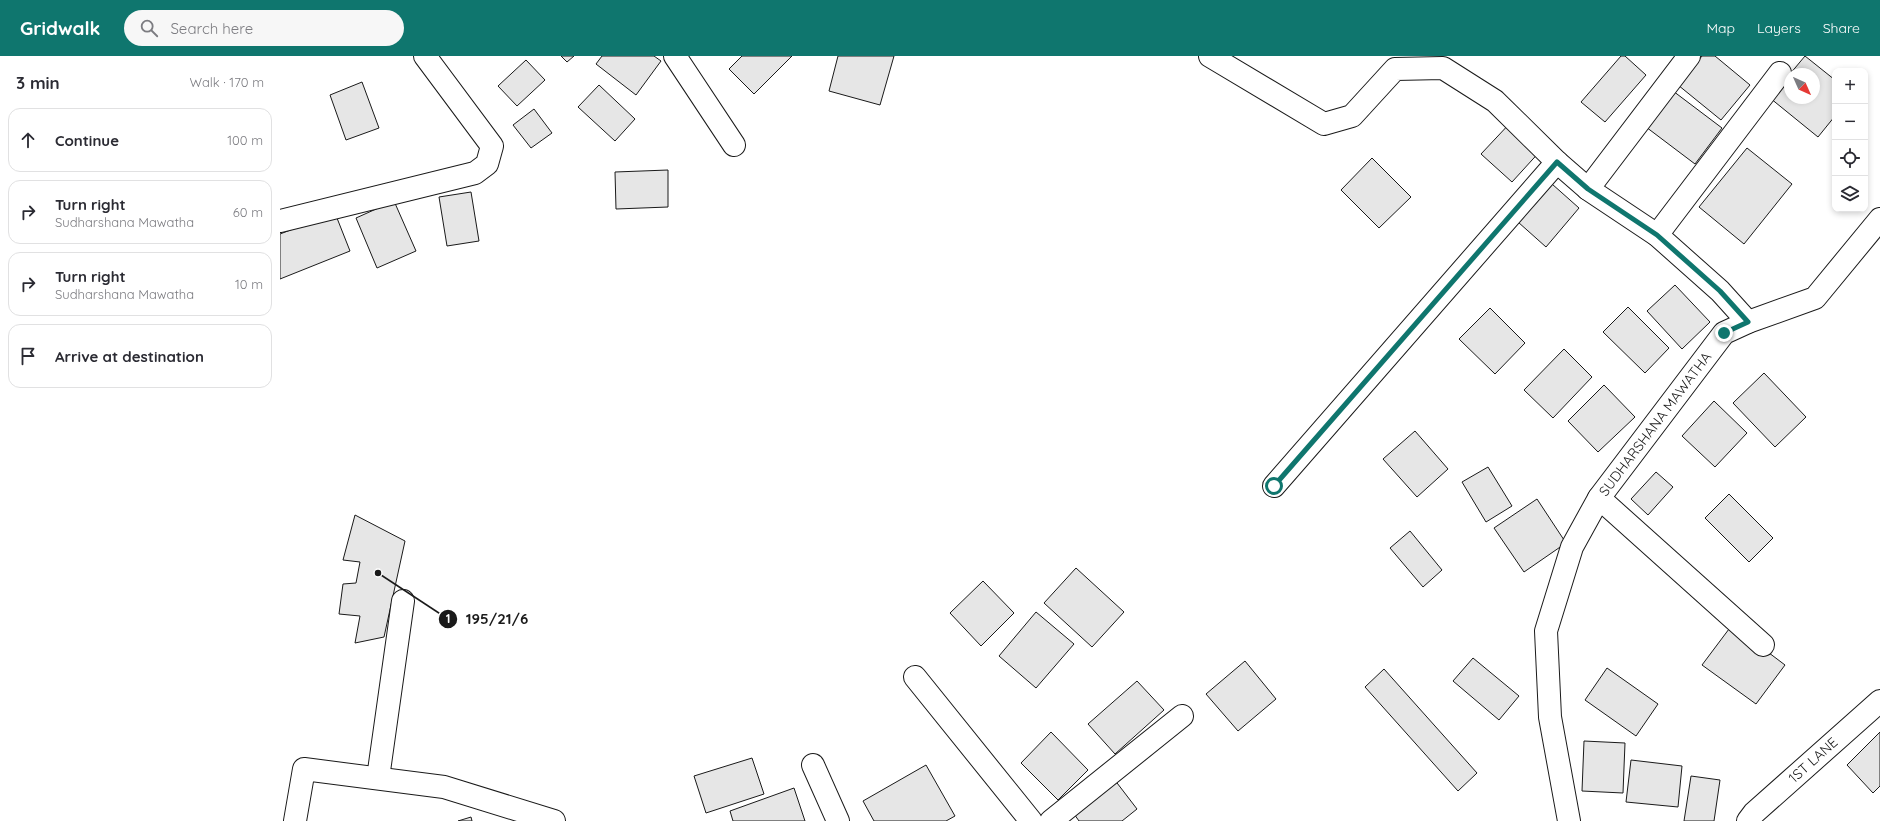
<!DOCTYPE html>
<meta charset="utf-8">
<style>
:root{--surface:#fff;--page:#f7f7f7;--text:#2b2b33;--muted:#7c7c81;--line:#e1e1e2;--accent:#0f766e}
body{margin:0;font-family:Quicksand,sans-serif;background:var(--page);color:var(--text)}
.controls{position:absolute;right:12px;top:12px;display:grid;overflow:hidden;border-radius:8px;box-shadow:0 2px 6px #0003}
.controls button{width:36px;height:36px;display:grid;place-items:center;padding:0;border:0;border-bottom:1px solid var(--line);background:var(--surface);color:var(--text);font:20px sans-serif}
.compass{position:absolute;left:1504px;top:12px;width:36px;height:36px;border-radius:50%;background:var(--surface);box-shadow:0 2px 6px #0003;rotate:135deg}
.stop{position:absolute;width:12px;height:12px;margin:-9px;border:3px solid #0f766e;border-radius:50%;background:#fff}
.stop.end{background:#0f766e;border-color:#fff;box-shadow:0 1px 4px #0008}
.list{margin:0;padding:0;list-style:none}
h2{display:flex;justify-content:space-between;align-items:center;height:52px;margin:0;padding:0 16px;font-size:17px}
h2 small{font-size:13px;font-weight:400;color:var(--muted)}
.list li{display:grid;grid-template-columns:26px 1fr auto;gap:12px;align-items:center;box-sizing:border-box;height:64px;margin:0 8px 8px;padding:0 8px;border:1px solid var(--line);border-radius:12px}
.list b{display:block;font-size:15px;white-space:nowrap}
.list p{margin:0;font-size:13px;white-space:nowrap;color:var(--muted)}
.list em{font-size:13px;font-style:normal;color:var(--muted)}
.icon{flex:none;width:22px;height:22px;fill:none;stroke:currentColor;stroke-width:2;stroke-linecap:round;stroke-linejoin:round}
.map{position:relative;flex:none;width:1600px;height:765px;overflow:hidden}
header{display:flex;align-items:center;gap:24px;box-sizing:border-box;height:56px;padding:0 20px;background:var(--accent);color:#fff}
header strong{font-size:19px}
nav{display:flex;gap:22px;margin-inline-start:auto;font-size:14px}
.search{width:280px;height:36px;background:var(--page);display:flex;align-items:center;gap:10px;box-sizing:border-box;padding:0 14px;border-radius:22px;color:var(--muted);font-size:15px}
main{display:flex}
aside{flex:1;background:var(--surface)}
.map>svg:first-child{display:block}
</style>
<header>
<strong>Gridwalk</strong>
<div class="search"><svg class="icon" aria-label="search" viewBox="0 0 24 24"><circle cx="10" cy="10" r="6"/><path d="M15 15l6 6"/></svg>Search here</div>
<nav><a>Map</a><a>Layers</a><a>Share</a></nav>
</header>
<main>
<aside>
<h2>3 min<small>Walk · 170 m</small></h2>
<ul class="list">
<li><svg class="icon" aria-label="ahead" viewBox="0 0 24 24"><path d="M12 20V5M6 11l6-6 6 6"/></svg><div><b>Continue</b></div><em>100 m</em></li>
<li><svg class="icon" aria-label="right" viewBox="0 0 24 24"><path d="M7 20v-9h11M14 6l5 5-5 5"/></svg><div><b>Turn right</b><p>Sudharshana Mawatha</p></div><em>60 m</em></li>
<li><svg class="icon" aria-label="right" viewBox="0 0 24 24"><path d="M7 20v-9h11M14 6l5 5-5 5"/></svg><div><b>Turn right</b><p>Sudharshana Mawatha</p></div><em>10 m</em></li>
<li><svg class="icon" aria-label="arrive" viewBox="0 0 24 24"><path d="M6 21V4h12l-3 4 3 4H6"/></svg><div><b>Arrive at destination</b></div></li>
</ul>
</aside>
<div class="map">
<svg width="1600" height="765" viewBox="0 0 1600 765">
<rect width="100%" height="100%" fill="#fff"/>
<!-- building -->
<g fill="#e6e6e6" stroke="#1a1a1a">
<path d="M281 0H294L287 6Z"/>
<path d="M322 0H374L381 5 356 39 316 8Z"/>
<path d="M462 0H512L474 38 449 13Z"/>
<path d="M558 0H614L600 49 549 35Z"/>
<path d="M1341 0H1345L1366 19 1325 66 1301 46Z"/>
<path d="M1422 0H1435L1470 29 1441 64 1398 29Z"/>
<path d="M1525 0 1555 24V60L1538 81 1490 42 1510 18V42H1534V18H1510Z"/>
<path d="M246 4 265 24 237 50 218 30Z"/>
<path d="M82 26 99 72 66 84 50 39Z"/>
<path d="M319 29 355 63 335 85 298 51Z"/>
<path d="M1393 35 1442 72 1415 108 1366 71Z"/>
<path d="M254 53 272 77 251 92 233 69Z"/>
<path d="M1232 65 1263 92 1232 126 1201 98Z"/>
<path d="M1467 92 1512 128 1464 188 1419 151Z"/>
<path d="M1092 102 1131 141 1099 172 1061 134Z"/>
<path d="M388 114V151L336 153 335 116Z"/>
<path d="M1272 128 1299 152 1266 191 1238 166Z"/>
<path d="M191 136 199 185 167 190 159 141Z"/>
<path d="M114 145 136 195 97 212 76 162Z"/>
<path d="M55 157 70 195 0 223V178Z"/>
<path d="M1395 229 1430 266 1402 293 1367 255Z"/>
<path d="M1348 251 1389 292 1365 317 1323 276Z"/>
<path d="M1210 252 1245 287 1215 318 1179 283Z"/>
<path d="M1284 293 1312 321 1273 362 1244 334Z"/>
<path d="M1484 317 1526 361 1495 391 1453 347Z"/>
<path d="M1324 329 1355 361 1318 396 1288 365Z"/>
<path d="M1434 345 1467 377 1435 411 1402 380Z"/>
<path d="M1135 375 1168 413 1137 441 1103 403Z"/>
<path d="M1208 411 1232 450 1206 466 1182 426Z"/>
<path d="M1376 416 1393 431 1368 459 1351 443Z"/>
<path d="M1449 438 1493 482 1469 506 1425 462Z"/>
<path d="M1257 443 1286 487 1244 516 1214 472Z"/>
<path d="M75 459 125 485 104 581 75 587 80 560 59 558 63 528 76 527 80 506 63 504Z"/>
<path d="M1130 475 1162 514 1143 531 1110 492Z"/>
<path d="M796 512 844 556 812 591 764 547Z"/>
<path d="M703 525 734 557 701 590 670 557Z"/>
<path d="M756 556 794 588 756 632 719 600Z"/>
<path d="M1452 569 1505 609 1476 648 1422 609Z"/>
<path d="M1193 602 1239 640 1219 664 1173 625Z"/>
<path d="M965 605 996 643 958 675 926 638Z"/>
<path d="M1327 612 1378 648 1356 680 1305 644Z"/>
<path d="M1104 613 1197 717 1178 735 1085 631Z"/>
<path d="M857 625 884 654 835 698 808 668Z"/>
<path d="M771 676 808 714 778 744 741 707Z"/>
<path d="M1600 676V730L1593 737 1567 709Z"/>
<path d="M1304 685 1345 687 1343 737 1302 735Z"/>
<path d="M472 702 484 738 426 757 414 720Z"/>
<path d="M1351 704 1402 710 1398 751 1346 746Z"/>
<path d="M646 709 675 760 666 765H594L583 745Z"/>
<path d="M1411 720 1440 724 1434 765H1404Z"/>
<path d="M834 723 857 753 842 765H799L792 755Z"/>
<path d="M514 732 525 765H453L450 755Z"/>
<path d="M191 761 192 765H178Z"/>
</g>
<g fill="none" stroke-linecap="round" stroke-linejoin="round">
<!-- minor casing -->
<g stroke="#1a1a1a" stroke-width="24">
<g id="minor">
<path d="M395 0 454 89"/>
<path d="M930 0 1044 68 1072 60 1115 13 1163 12 1215 45 1277 106 1308 133 1377 179 1440 235 1468 266"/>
<path d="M1308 133 1409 0"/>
<path d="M0 165 195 117 207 108 212 90 145 0"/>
<path d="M1377 179 1500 17"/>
<path d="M994 430 1277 106"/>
<path d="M1319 442 1483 589"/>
<path d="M635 621 751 765"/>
<path d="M533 709 558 765"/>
<path d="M98 722 123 545"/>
<path d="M15 765 24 713 164 731 274 765"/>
<path d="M771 765 902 660"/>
<path d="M1289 765 1270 661 1266 575 1292 491 1319 442 1444 277 1468 266 1535 242 1600 163"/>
<path d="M1468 765 1474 757 1600 645"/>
</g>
</g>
<!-- minor -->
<use href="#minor" stroke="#fff" stroke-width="22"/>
</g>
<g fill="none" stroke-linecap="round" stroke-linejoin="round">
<!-- route -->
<path stroke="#0f766e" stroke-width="5" d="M994 430 1277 106 1308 133 1377 179 1440 235 1468 266 1444 277"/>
</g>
<g text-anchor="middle" stroke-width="3" stroke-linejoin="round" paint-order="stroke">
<!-- street labels -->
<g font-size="14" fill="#1a1a1a" stroke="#fff">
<text transform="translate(1375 368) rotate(-53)" y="5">SUDHARSHANA MAWATHA</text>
<text transform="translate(1533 704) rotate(-42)" y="5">1ST LANE</text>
</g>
</g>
<!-- callouts -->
<path fill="none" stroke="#1a1a1a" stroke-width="1.5" d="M98 517L168 563"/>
<g fill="#1a1a1a" stroke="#fff" stroke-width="1.5">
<circle cx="98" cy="517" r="4"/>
<circle cx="168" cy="563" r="10"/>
</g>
<g font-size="12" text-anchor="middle" font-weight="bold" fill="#fff">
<text x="168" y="567">1</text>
</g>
<g font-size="15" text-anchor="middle" font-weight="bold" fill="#1a1a1a" stroke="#fff" stroke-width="3" stroke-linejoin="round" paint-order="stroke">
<text x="217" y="568">195/21/6</text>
</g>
</svg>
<div class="controls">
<button>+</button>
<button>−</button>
<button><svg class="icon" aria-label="locate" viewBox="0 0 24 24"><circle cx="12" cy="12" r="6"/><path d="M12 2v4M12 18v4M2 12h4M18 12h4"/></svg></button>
<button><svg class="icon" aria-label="layers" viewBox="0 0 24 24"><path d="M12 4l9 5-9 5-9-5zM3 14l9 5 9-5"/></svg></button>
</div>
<svg class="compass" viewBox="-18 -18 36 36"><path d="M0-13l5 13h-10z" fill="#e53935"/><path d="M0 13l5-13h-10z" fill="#7c7c81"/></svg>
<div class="stop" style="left:994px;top:430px"></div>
<div class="stop end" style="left:1444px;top:277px"></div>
</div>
</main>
